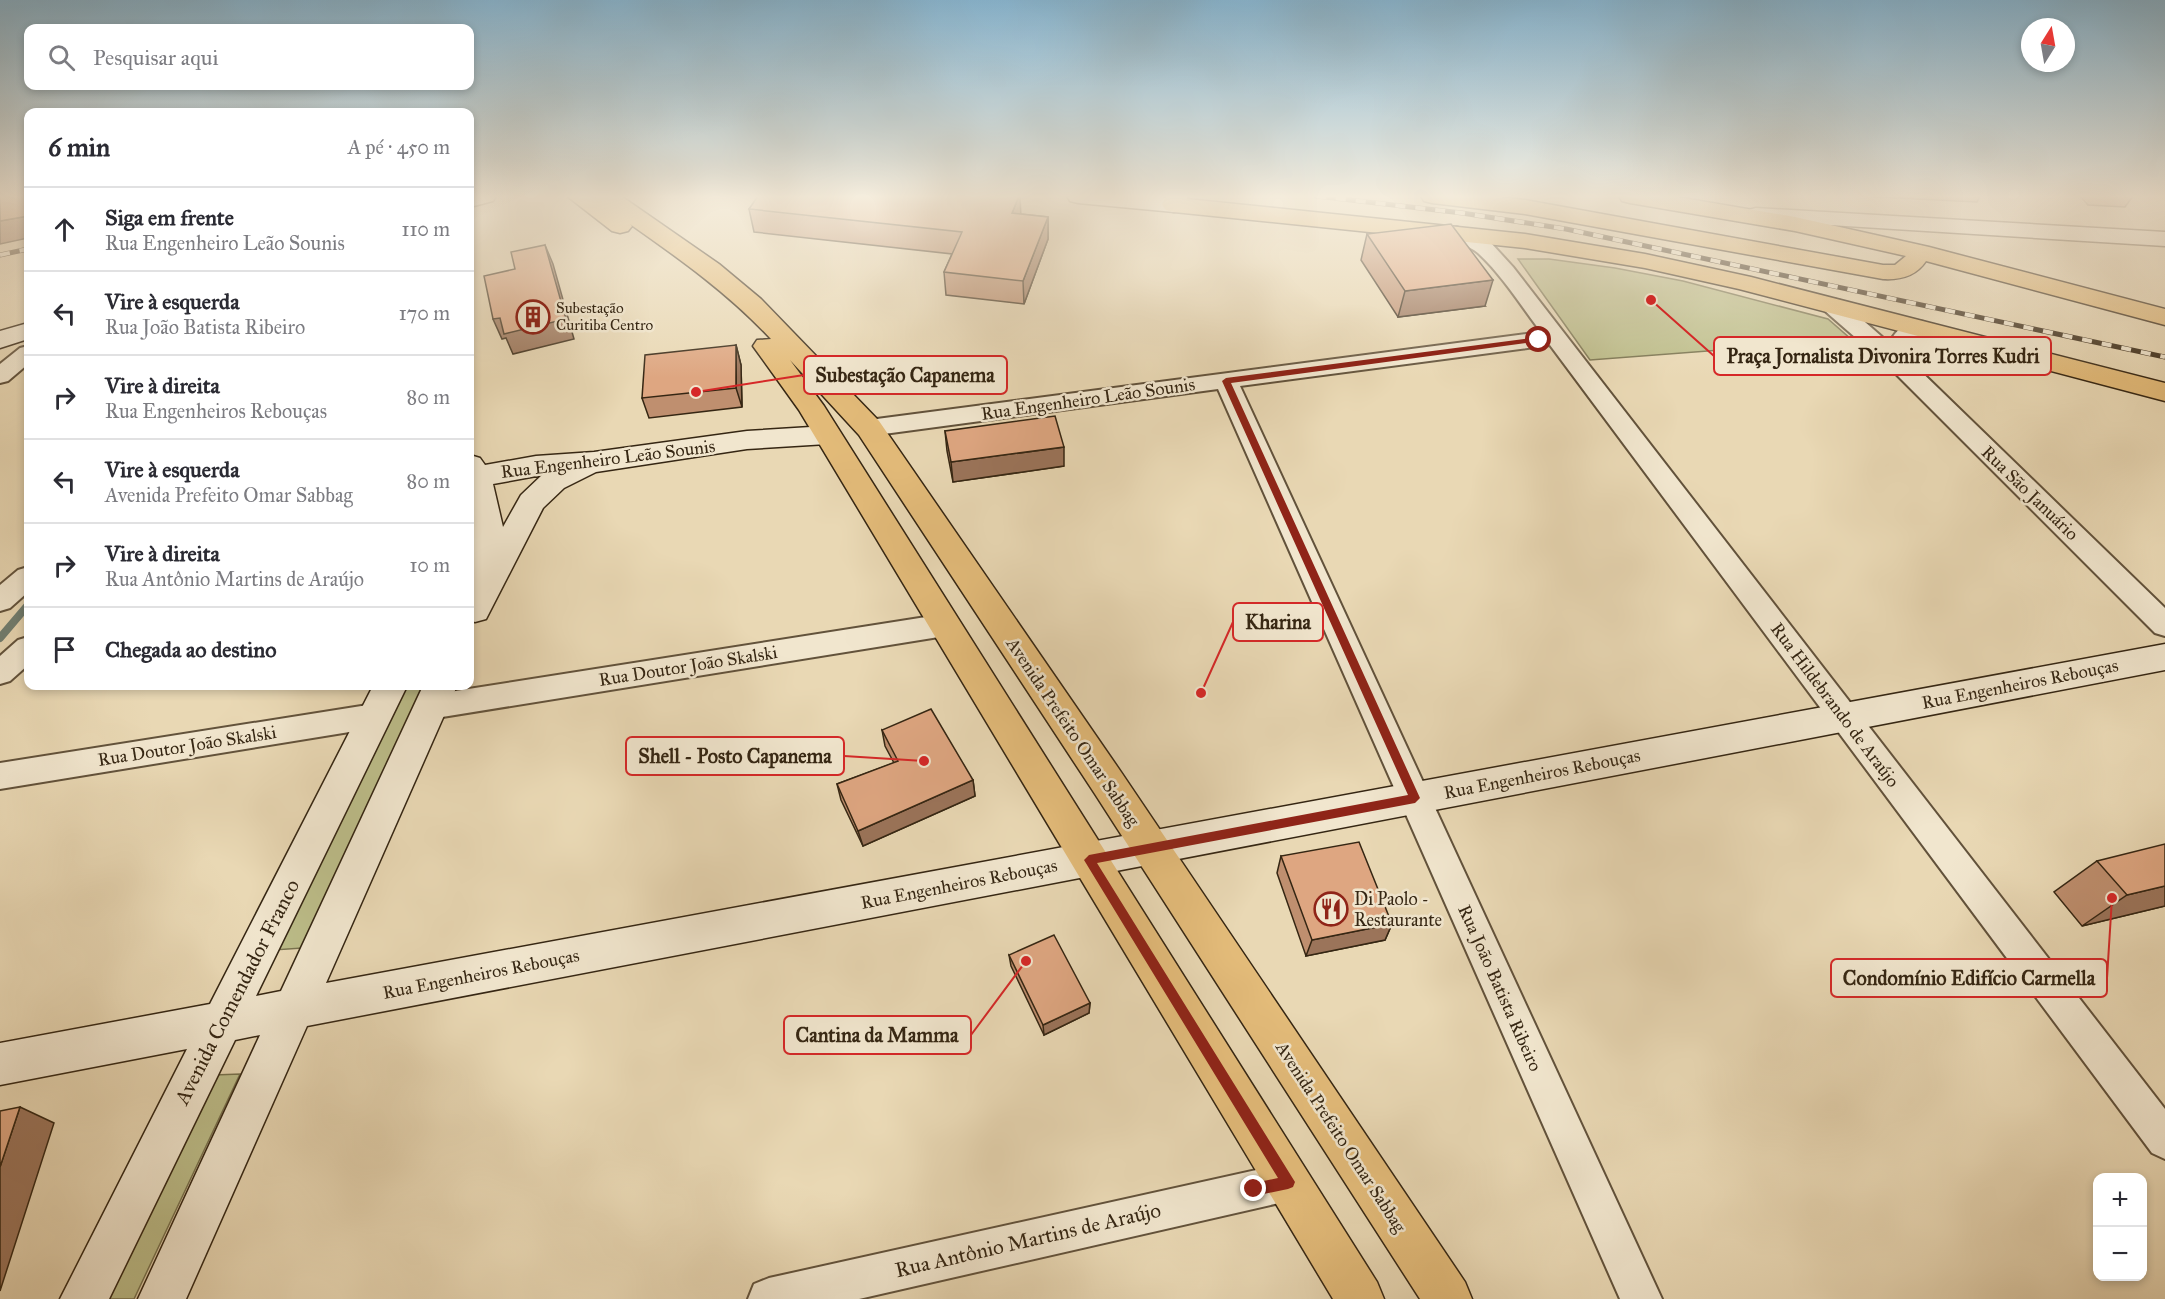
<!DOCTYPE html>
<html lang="pt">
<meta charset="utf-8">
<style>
:root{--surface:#fff;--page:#f7f7f7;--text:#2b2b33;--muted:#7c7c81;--line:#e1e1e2}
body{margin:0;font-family:"IM FELL Great Primer",serif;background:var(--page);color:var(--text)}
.controls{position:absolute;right:18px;bottom:18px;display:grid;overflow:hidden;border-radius:12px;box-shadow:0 3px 9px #0003}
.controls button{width:54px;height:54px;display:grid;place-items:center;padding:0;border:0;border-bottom:2px solid var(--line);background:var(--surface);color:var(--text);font:30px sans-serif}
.compass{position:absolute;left:2021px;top:18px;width:54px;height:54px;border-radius:50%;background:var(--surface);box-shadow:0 3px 9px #0003;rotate:11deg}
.stop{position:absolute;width:18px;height:18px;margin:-14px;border:4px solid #8f2418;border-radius:50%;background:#fff}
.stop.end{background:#8f2418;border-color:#fff;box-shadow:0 2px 6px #0008}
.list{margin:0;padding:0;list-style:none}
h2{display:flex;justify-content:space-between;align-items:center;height:78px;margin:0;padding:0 24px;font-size:26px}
h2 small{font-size:20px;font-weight:400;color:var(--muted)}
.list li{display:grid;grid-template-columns:39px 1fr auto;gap:18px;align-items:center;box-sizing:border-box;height:84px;padding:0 24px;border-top:2px solid var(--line)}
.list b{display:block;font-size:22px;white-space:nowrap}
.list p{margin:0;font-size:20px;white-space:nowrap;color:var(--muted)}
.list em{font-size:20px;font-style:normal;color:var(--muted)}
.icon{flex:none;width:33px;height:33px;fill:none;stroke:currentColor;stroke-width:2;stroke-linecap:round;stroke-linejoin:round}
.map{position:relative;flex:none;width:2165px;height:1299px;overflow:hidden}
.search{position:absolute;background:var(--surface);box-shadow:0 3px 9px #0003;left:24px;top:24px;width:450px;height:66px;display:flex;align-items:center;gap:15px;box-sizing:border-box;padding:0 21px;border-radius:12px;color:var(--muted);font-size:22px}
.panel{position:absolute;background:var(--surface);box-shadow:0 3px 9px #0003;left:24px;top:108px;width:450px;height:582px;border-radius:12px}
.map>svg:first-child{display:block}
</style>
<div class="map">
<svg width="2165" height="1299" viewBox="0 0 2165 1299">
<rect width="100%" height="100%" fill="#e9d8b4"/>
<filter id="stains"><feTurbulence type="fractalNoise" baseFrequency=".00333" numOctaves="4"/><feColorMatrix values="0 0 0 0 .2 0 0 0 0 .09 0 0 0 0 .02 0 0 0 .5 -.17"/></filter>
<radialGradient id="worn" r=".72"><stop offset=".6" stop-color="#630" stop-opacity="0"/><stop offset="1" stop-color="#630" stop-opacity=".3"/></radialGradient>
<!-- green -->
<g fill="#bcbd89" stroke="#78724e" stroke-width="1.5">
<path d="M1518 259H1549L1615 268 1683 281 1828 319 1852 340 1590 360Z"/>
<path d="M401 686H432L317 947 274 950Z"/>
<path d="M240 1074 134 1299H105L214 1075Z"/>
</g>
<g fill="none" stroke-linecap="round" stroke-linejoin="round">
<!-- stream -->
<path stroke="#707e71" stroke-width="8" d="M0 638 28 605"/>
<!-- minor casing -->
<g stroke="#62523b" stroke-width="4">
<g id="minor">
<path d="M1457 227 1491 243 1513 267 2165 1109V1159L2152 1153 1550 345 1240 386 1662 1299H1620L1218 389 869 436 860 434 857 428 860 422 869 420 1541 332C1521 306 1503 276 1478 253 1469 245 1454 243 1447 233L1450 229Z"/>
<path d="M1833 299 1841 301 1889 343C1897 329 1907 318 1924 322L1927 327 1912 342 1907 358 2165 608V636L2155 633 1887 365 1825 311 1822 306 1825 301Z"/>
<path d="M28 346V364L8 381 0 383V364L20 348Z"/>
<path d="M28 567V592L10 608 0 611V585L18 570Z"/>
<path d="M945 614 955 617 959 625 955 633 945 636 430 719 420 715 415 707 420 699 430 695Z"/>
<path d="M28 637V665L10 681 0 684V656L18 640Z"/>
<path d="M374 704 385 707 389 716 385 725 374 728 0 789V763Z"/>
<path d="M1288 1163 1302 1168 1307 1182 1302 1196 1288 1201 859 1299H748L754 1284 769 1278Z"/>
</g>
</g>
<!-- tertiary casing -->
<g stroke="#62523b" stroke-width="3">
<path id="tertiary" d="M1756 208 2165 232V246L1748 220 1744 215 1748 210Z"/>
</g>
<!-- secondary casing -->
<g stroke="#352613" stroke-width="3">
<g id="secondary">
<path d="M470 196H496L493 201 470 207Z"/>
<path d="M1067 196H1153L1182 200 1186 205 1182 210 1174 212 1078 203 1070 201Z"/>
<path d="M28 323V339L0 348V331Z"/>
<path d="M827 426 837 428 841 435 837 442 827 444 747 449 596 472 564 488 543 508 486 619 475 622 470 620V590L472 584 470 579 473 534 470 505V455L480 458 485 465 536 456 594 452 747 431ZM542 475 521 495 503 527 493 484Z"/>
<path d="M2165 644V670L307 1026 186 1299H138L260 1035 235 1040 109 1299H60L187 1049 0 1085V1043L210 1004 373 686H407L256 996 281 991 423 686H457L326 983Z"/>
</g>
</g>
<!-- primary casing -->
<g stroke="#352613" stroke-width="3">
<g id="primary">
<path d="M567 196H593L596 198 595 196H621L719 264 761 299 879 421 1121 772 1465 1282 1472 1299H1420L1095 794 859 435 790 360 824 406 1377 1282 1384 1299H1333L799 410 753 346 757 340 771 339C729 294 680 259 630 224L632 226 628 231 620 233 612 231Z"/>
<path d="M1166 196H1188L1187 199 1525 234 1645 254 1751 277 2165 383V401L1739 289 1645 268 1525 248 1174 212 1166 210 1162 205Z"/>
<path d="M1421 196H1492L1525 200 1883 265H1895L1906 256 1795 231 1630 203 1622 201 1619 196H1671L1795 217 1929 247 2165 309V325L1926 261C1916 276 1901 280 1883 279L1525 214 1432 203 1424 201Z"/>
</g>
</g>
<!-- minor -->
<use href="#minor" fill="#f1e6ce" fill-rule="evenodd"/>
<!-- tertiary -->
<use href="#tertiary" fill="#f1e6ce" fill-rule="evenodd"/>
<!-- secondary -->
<use href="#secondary" fill="#f1e6ce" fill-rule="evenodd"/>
<!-- primary -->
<use href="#primary" fill="#e4bc7a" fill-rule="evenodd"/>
<!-- rail casing -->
<g stroke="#352613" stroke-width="5">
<g id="rail">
<path d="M1316 196 1462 213 1566 229 2165 357"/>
<path d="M0 255 28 249"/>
</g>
</g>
<!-- rail -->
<use href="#rail" stroke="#f1e6ce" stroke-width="4" stroke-dasharray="10" stroke-linecap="butt"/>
</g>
<!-- wall -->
<g fill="#bf8f6f" stroke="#352613" stroke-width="1.5">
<path d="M1859 196H1980L1977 202Z"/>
<path d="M2080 196H2133L2125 207 2088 205Z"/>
<path d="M749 209 1021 214 1048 217V239L1024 304 946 295 944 272 952 254 754 232Z"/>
<path d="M1367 234 1485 306 1398 317 1361 260Z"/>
<path d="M736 345 741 365 742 407 649 418 642 398Z"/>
<path d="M945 431 1064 466 953 482 947 451Z"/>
<path d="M882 730 973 780 975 796 863 846 841 800 837 784 894 763 885 746Z"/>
<path d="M1281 856 1392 924 1385 940 1306 956 1277 873Z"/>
<path d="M2097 861 2165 906 2082 926 2054 892Z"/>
<path d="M1009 955 1090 1003 1089 1013 1044 1035 1011 966Z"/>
</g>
<!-- shaded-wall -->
<g fill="#9b745a" stroke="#352613" stroke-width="1.5">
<path d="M1019 196H1020L1021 217 1012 213Z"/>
<path d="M28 216V238L0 244V221Z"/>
<path d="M1048 217V239L1024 304 1023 281Z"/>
<path d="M545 245 553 264 574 339 513 354 506 338 502 339 493 319Z"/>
<path d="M1493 280 1485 306 1398 317 1405 291Z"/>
<path d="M736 345 741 365 742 407 736 388Z"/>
<path d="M1064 447V466L953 482 951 462Z"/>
<path d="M973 780 975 796 863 846 858 831Z"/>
<path d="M2165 886V906L2082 926 2127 895Z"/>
<path d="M1392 924 1385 940 1306 956 1312 940Z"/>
<path d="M1090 1003 1089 1013 1044 1035 1043 1025Z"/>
<path d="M20 1107 54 1123 0 1291V1167Z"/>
</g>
<!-- building -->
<g fill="#dea681" stroke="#352613" stroke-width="1.5">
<path d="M0 196H28V216L0 221Z"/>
<path d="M758 196H1019L1012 213 1048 217 1023 281 944 272 962 232 749 209Z"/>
<path d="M1451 224 1493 280 1405 291 1367 234Z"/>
<path d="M545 245 566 319 504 334 500 318 493 319 484 276 515 269 511 252Z"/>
<path d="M736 345V388L642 398 645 355Z"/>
<path d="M1055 416 1064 447 951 462 945 431Z"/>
<path d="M931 709 973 780 858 831 837 784 898 761 882 730Z"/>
<path d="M1359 842 1392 924 1312 940 1281 856Z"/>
<path d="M2165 844V886L2127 895 2097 861Z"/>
<path d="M1054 935 1090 1003 1043 1025 1009 955Z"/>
<path d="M20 1107 0 1167V1111Z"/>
</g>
<!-- sky -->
<linearGradient id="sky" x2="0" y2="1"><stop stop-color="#87b6d2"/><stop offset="0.52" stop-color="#f5eddd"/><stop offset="1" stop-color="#f5eddd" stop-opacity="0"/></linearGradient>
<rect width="2165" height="378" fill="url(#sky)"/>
<!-- route -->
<path fill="#8f2418" d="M1539 337 1543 340 1541 341 1231 383 1420 798 1415 803 1097 863 1295 1182 1293 1187 1288 1189 1254 1196 1249 1194 1247 1189 1249 1184 1278 1178 1084 860 1089 855 1408 795 1222 381 1226 378Z"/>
<!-- icons -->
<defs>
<g id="building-ring" transform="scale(1.725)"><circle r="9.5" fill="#f1e6ce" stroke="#8f2418" stroke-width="1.5"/><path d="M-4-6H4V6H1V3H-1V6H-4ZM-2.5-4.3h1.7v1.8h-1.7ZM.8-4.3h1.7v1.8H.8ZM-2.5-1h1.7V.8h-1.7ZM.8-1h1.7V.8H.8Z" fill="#8f2418"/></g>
<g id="restaurant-ring" transform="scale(1.725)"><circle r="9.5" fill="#f1e6ce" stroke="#8f2418" stroke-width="1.5"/><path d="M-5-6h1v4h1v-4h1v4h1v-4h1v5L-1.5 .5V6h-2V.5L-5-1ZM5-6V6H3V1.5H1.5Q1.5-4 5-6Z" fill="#8f2418"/></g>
</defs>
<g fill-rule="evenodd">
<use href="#building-ring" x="533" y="317"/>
<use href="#restaurant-ring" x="1331" y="909"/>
</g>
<g text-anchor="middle" stroke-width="5" stroke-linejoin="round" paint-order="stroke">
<!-- far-poi labels -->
<g font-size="15" fill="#352613" stroke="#f1e6ce" text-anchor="start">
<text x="556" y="313">Subestação<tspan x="556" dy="17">Curitiba Centro</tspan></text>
</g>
<!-- street labels -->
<g font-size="18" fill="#352613" stroke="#f1e6ce">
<text transform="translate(1088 399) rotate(-8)" y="6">Rua Engenheiro Leão Sounis</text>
<text transform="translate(608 459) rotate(-7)" y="6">Rua Engenheiro Leão Sounis</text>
<text transform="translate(2030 493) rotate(44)" y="6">Rua São Januário</text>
<text transform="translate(688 666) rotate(-9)" y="6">Rua Doutor João Skalski</text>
<text transform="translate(2020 684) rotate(-11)" y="6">Rua Engenheiros Rebouças</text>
<text transform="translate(1835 705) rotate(53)" y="6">Rua Hildebrando de Araújo</text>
<text transform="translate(1073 732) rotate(56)" y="6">Avenida Prefeito Omar Sabbag</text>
<text transform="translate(187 746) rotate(-9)" y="6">Rua Doutor João Skalski</text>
<text transform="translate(1542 774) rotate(-11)" y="6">Rua Engenheiros Rebouças</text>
<text transform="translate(959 884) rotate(-11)" y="6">Rua Engenheiros Rebouças</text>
<text transform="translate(481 974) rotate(-11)" y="6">Rua Engenheiros Rebouças</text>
<text transform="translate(1500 988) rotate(66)" y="6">Rua João Batista Ribeiro</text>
<text transform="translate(1341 1137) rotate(57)" y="6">Avenida Prefeito Omar Sabbag</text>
</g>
<!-- poi labels -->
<g font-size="18" fill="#352613" stroke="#f1e6ce" text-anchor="start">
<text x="1354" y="905">Di Paolo -<tspan x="1354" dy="21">Restaurante</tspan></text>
</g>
<!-- near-street labels -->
<g font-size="21" fill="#352613" stroke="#f1e6ce">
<text transform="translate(237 992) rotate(-63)" y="7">Avenida Comendador Franco</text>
<text transform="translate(1028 1240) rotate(-13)" y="7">Rua Antônio Martins de Araújo</text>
</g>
</g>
<!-- callouts -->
<path fill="none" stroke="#d62828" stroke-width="2" d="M1651 300L1714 356M696 392L804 375M1201 693L1233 622M924 761L844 756M2112 898L2107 978M1026 961L971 1035"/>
<g fill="#d62828" stroke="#f1e6ce" stroke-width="2">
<circle cx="1651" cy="300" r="6"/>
<circle cx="696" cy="392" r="6"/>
<circle cx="1201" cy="693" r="6"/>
<circle cx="924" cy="761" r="6"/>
<circle cx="2112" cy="898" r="6"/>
<circle cx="1026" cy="961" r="6"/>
</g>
<g fill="#f1e6ce" stroke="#d62828" stroke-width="2">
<rect x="1714" y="337" width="337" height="38" rx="6"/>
<rect x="804" y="356" width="203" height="38" rx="6"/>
<rect x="1233" y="603" width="90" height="38" rx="6"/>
<rect x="626" y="737" width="218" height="38" rx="6"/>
<rect x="1831" y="959" width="276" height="38" rx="6"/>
<rect x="784" y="1016" width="187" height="38" rx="6"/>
</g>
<g font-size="20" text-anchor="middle" font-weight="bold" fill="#352613">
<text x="1883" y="363">Praça Jornalista Divonira Torres Kudri</text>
<text x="905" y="382">Subestação Capanema</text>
<text x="1278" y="629">Kharina</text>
<text x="735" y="763">Shell - Posto Capanema</text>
<text x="1969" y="985">Condomínio Edifício Carmella</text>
<text x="877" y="1042">Cantina da Mamma</text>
</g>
<rect width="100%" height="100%" filter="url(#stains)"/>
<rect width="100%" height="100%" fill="url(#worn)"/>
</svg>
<div class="controls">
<button>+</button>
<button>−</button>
</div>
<svg class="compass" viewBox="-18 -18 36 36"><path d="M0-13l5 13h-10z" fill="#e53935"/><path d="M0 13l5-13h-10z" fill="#7c7c81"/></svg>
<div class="stop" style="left:1539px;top:340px"></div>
<div class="stop end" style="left:1254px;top:1189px"></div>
<div class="search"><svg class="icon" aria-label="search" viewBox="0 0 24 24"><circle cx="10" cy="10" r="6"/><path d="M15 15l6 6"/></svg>Pesquisar aqui</div>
<section class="panel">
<h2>6 min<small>A pé · 450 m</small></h2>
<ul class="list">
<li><svg class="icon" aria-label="ahead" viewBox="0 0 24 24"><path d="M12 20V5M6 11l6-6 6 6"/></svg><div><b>Siga em frente</b><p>Rua Engenheiro Leão Sounis</p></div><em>110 m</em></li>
<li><svg class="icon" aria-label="left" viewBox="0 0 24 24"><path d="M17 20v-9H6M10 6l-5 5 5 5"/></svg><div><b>Vire à esquerda</b><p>Rua João Batista Ribeiro</p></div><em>170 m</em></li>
<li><svg class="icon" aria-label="right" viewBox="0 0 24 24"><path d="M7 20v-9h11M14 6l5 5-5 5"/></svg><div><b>Vire à direita</b><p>Rua Engenheiros Rebouças</p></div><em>80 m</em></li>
<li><svg class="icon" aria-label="left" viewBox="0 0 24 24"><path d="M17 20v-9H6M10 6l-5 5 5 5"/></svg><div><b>Vire à esquerda</b><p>Avenida Prefeito Omar Sabbag</p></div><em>80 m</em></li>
<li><svg class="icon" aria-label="right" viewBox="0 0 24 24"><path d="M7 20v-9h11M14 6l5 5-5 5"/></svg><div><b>Vire à direita</b><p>Rua Antônio Martins de Araújo</p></div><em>10 m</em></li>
<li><svg class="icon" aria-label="arrive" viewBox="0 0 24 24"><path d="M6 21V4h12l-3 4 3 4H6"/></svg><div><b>Chegada ao destino</b></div></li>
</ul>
</section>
</div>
